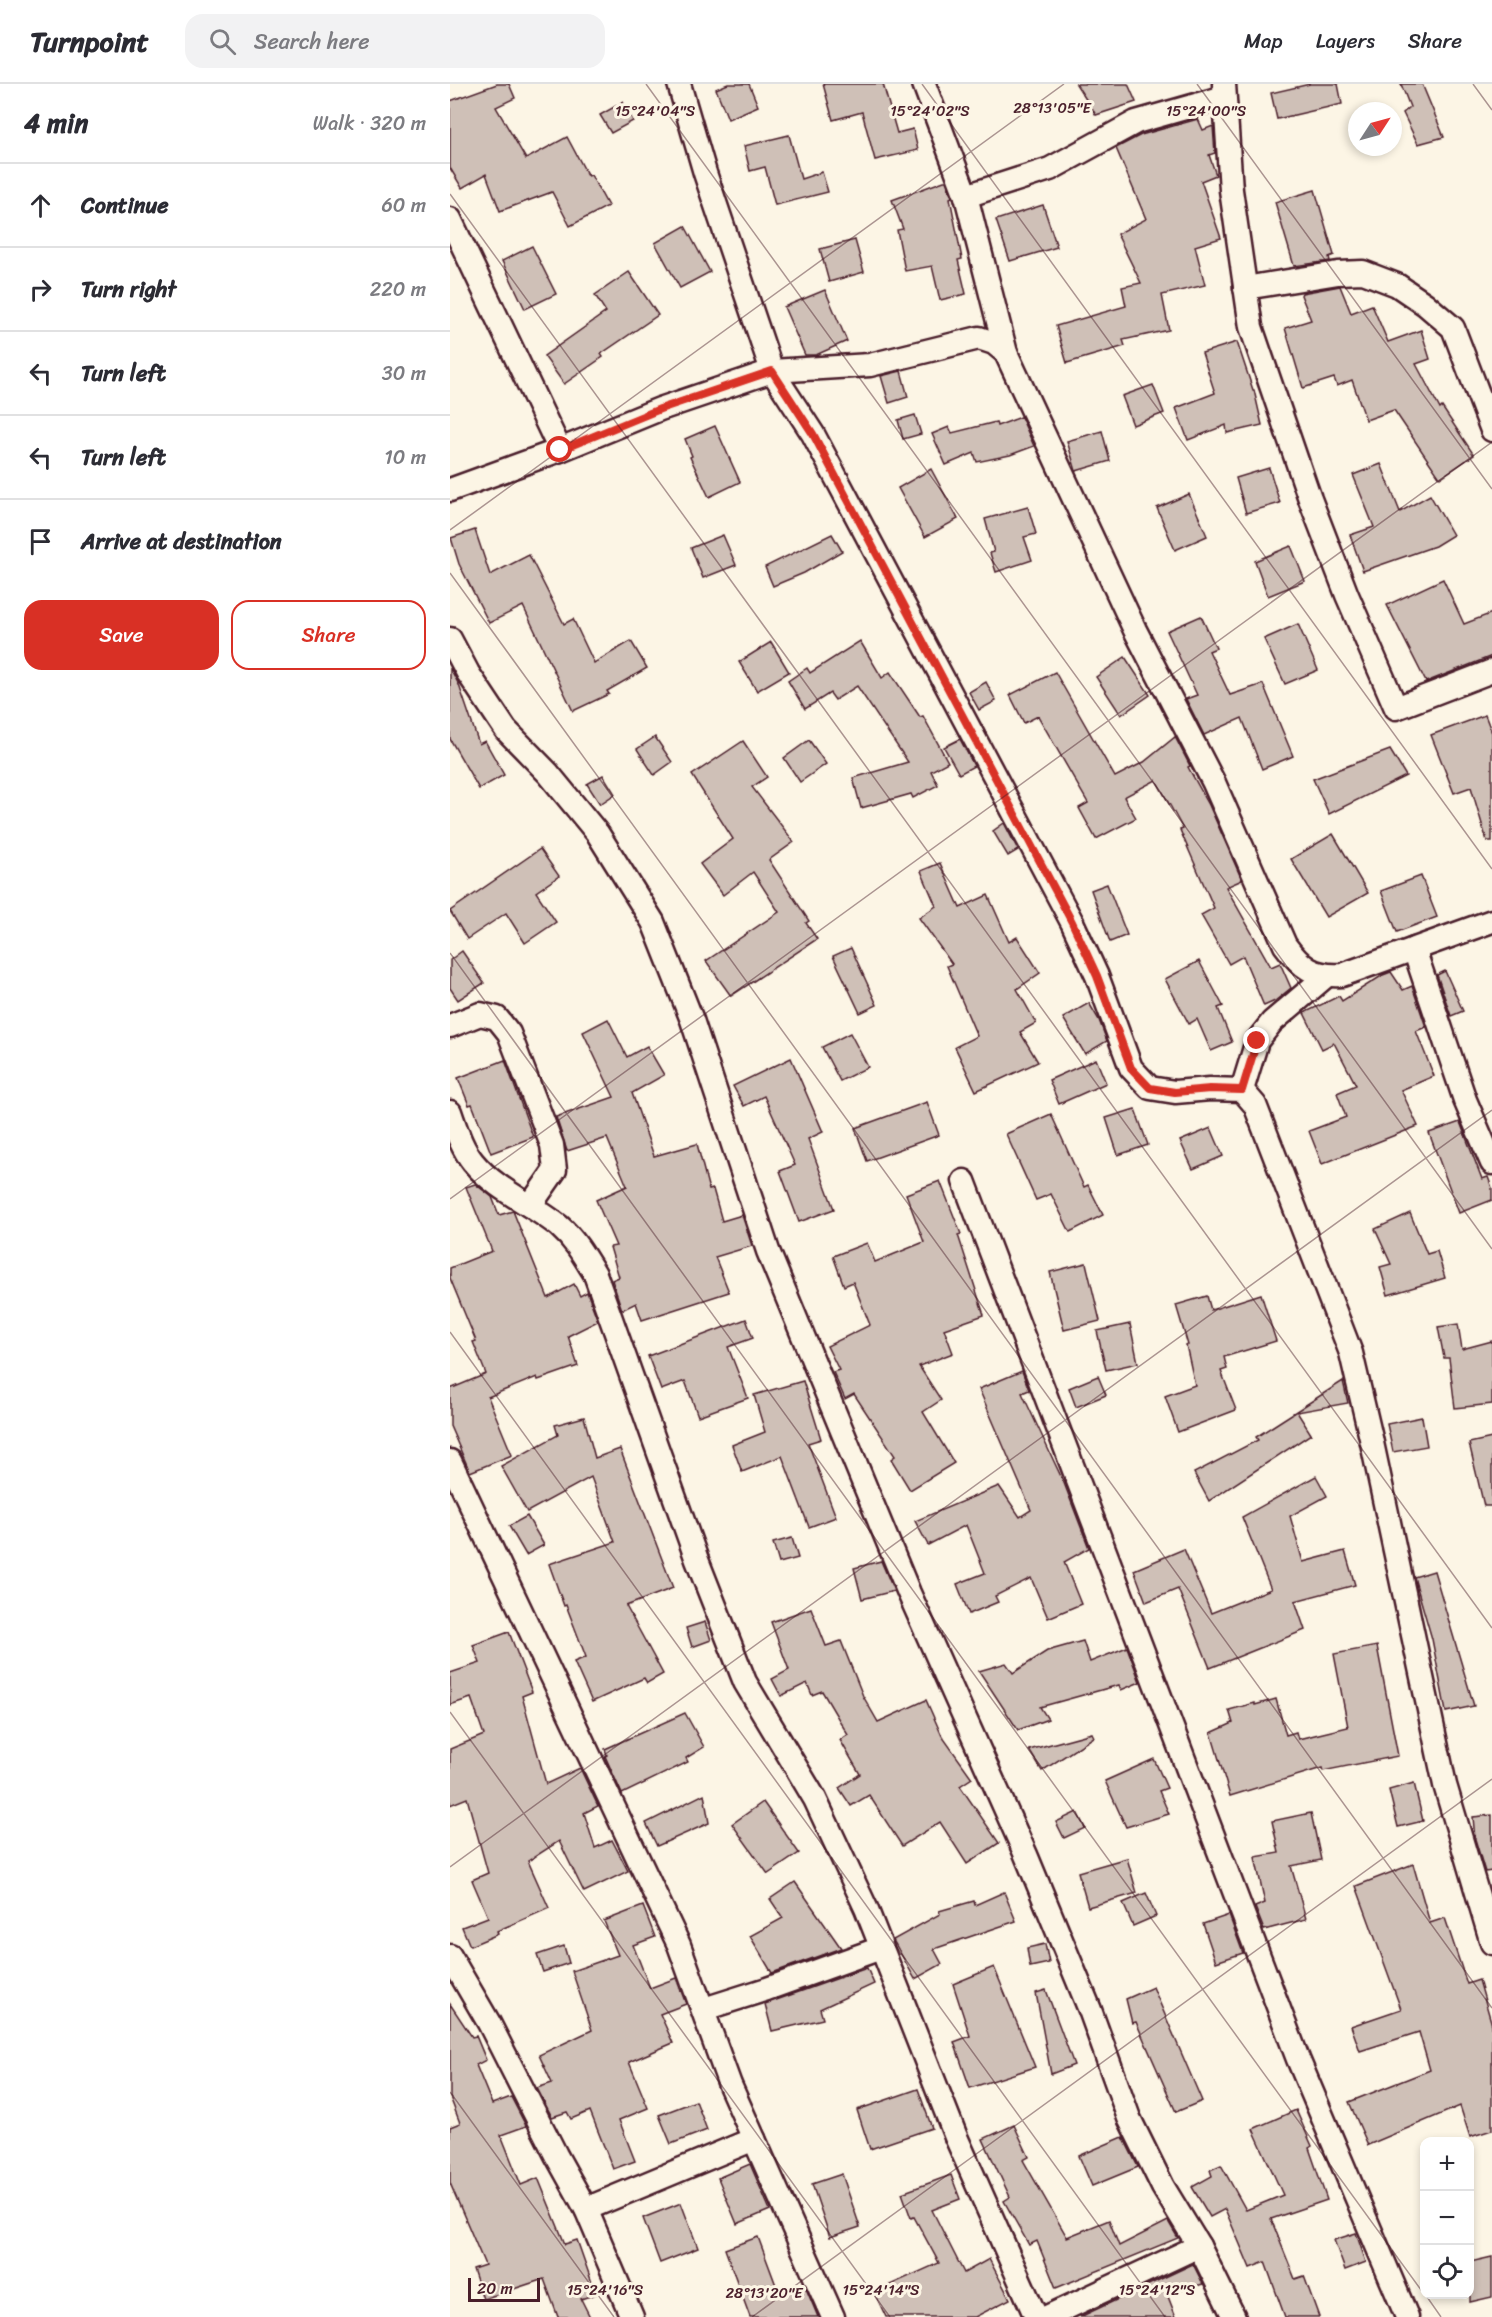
<!DOCTYPE html>
<meta charset="utf-8">
<style>
:root{--surface:#fff;--page:#f2f2f3;--text:#2b2b33;--muted:#7c7c81;--line:#e1e1e2;--accent:#d93025}
body{margin:0;font-family:Sriracha,sans-serif;background:var(--page);color:var(--text)}
.controls{position:absolute;right:18px;bottom:18px;display:grid;overflow:hidden;border-radius:12px;box-shadow:0 3px 9px #0003}
.controls button{width:54px;height:54px;display:grid;place-items:center;padding:0;border:0;border-bottom:2px solid var(--line);background:var(--surface);color:var(--text);font:30px sans-serif}
.compass{position:absolute;left:898px;top:18px;width:54px;height:54px;border-radius:50%;background:var(--surface);box-shadow:0 3px 9px #0003;rotate:54deg}
.scale{position:absolute;left:18px;bottom:15px;width:72px;box-sizing:border-box;padding-left:6px;border:3px solid #4a1f2b;border-top:0;font-size:16px;line-height:21px;white-space:nowrap;color:#4a1f2b;-webkit-text-stroke:4px #fcf5e5;paint-order:stroke}
.stop{position:absolute;width:18px;height:18px;margin:-14px;border:4px solid #d93025;border-radius:50%;background:#fff}
.stop.end{background:#d93025;border-color:#fff;box-shadow:0 2px 6px #0008}
.list{margin:0;padding:0;list-style:none}
h2{display:flex;justify-content:space-between;align-items:center;height:78px;margin:0;padding:0 24px;font-size:26px}
h2 small{font-size:20px;font-weight:400;color:var(--muted)}
.list li{display:grid;grid-template-columns:39px 1fr auto;gap:18px;align-items:center;box-sizing:border-box;height:84px;padding:0 24px;border-top:2px solid var(--line)}
.list b{display:block;font-size:22px;white-space:nowrap}
.list em{font-size:20px;font-style:normal;color:var(--muted)}
.actions{display:flex;gap:12px;padding:18px 24px}
.actions a{flex:1;padding:14px 0;border:2px solid var(--accent);border-radius:18px;text-align:center;font-size:21px;color:var(--accent)}
.actions .main{background:var(--accent);color:#fff}
.icon{flex:none;width:33px;height:33px;fill:none;stroke:currentColor;stroke-width:2;stroke-linecap:round;stroke-linejoin:round}
.map{position:relative;flex:none;width:1042px;height:2233px;overflow:hidden}
header{display:flex;align-items:center;gap:36px;box-sizing:border-box;height:84px;padding:0 30px;background:var(--surface);border-bottom:2px solid var(--line)}
header strong{font-size:28px}
nav{display:flex;gap:33px;margin-inline-start:auto;font-size:21px}
.search{width:420px;height:54px;background:var(--page);display:flex;align-items:center;gap:15px;box-sizing:border-box;padding:0 21px;border-radius:18px;color:var(--muted);font-size:22px}
main{display:flex}
aside{flex:1;background:var(--surface)}
.map>svg:first-child{display:block}
</style>
<header>
<strong>Turnpoint</strong>
<div class="search"><svg class="icon" aria-label="search" viewBox="0 0 24 24"><circle cx="10" cy="10" r="6"/><path d="M15 15l6 6"/></svg>Search here</div>
<nav><a>Map</a><a>Layers</a><a>Share</a></nav>
</header>
<main>
<aside>
<h2>4 min<small>Walk · 320 m</small></h2>
<ul class="list">
<li><svg class="icon" aria-label="ahead" viewBox="0 0 24 24"><path d="M12 20V5M6 11l6-6 6 6"/></svg><div><b>Continue</b></div><em>60 m</em></li>
<li><svg class="icon" aria-label="right" viewBox="0 0 24 24"><path d="M7 20v-9h11M14 6l5 5-5 5"/></svg><div><b>Turn right</b></div><em>220 m</em></li>
<li><svg class="icon" aria-label="left" viewBox="0 0 24 24"><path d="M17 20v-9H6M10 6l-5 5 5 5"/></svg><div><b>Turn left</b></div><em>30 m</em></li>
<li><svg class="icon" aria-label="left" viewBox="0 0 24 24"><path d="M17 20v-9H6M10 6l-5 5 5 5"/></svg><div><b>Turn left</b></div><em>10 m</em></li>
<li><svg class="icon" aria-label="arrive" viewBox="0 0 24 24"><path d="M6 21V4h12l-3 4 3 4H6"/></svg><div><b>Arrive at destination</b></div></li>
</ul>
<div class="actions"><a class="main">Save</a><a>Share</a></div>
</aside>
<div class="map">
<svg width="1042" height="2233" viewBox="0 0 1042 2233">
<rect width="100%" height="100%" fill="#fcf5e5"/>
<filter id="ink" filterUnits="userSpaceOnUse"><feTurbulence type="fractalNoise" baseFrequency=".0167" numOctaves="2"/><feDisplacementMap in="SourceGraphic" scale="12" xChannelSelector="R" yChannelSelector="G"/><feConvolveMatrix kernelMatrix="1 2 1 2 8 2 1 2 1" color-interpolation-filters="sRGB"/></filter>
<g filter="url(#ink)">
<!-- building -->
<g fill="#cfc0b7" stroke="#4a1f2b" stroke-width="1.5">
<path d="M47 0H59L65 14 46 23 76 75 117 53 138 92 141 91 158 122 120 142 102 108 50 127 36 90 12 104 0 84V17Z"/>
<path d="M278 0H299L308 22 278 35 266 5Z"/>
<path d="M373 0H433L447 49 463 45 468 66 425 76 412 28 383 36Z"/>
<path d="M626 0H678L686 18 646 31Z"/>
<path d="M860 0H888L892 20 827 35 821 9Z"/>
<path d="M951 0H972L994 53 968 60 953 29 960 23Z"/>
<path d="M173 18 183 37 161 49 150 31Z"/>
<path d="M748 35 753 46 763 42 765 69 759 71 766 91 751 97 771 154 745 162 755 201 712 211 719 246 673 256 675 262 617 279 606 242 676 222 672 203 691 199 667 150 696 135 666 64 691 51Z"/>
<path d="M339 51 351 95 372 88 378 108 325 121 315 83 300 87 294 62Z"/>
<path d="M494 97H496L502 113 500 114 512 175 508 176 516 210 490 216 482 182 455 187 447 146 453 145 442 116Z"/>
<path d="M865 106 884 171 879 173 880 177 844 182 825 118Z"/>
<path d="M593 121 607 163 560 177 546 136Z"/>
<path d="M235 142 260 188 230 204 205 159Z"/>
<path d="M405 156 414 188 379 198 370 165Z"/>
<path d="M82 162 106 210 75 225 52 177Z"/>
<path d="M179 188 208 231 151 270 153 273 114 300 94 272 156 228 145 211Z"/>
<path d="M890 202 901 229 922 221 938 258 971 246 980 275 966 280 990 325 992 323 1024 371 990 394 944 326 916 336 902 296 887 302 884 294 853 304 835 244 861 236 851 211 852 209Z"/>
<path d="M375 206 397 257 366 271H355L334 223Z"/>
<path d="M787 258 803 306H804L812 341 777 349 776 341 738 356 726 324 765 309 752 269Z"/>
<path d="M451 287 458 313 439 319 431 292Z"/>
<path d="M703 301 714 329 683 341 672 312Z"/>
<path d="M465 331 471 350 453 355 448 336Z"/>
<path d="M571 333 584 362 560 371 527 378 524 369 496 381 482 350 499 343 502 349 546 338 547 342Z"/>
<path d="M265 342 290 398 259 413 240 373 242 372 235 355Z"/>
<path d="M652 347 660 377 626 387 617 357Z"/>
<path d="M931 380 950 428 980 411 1003 451 985 462 913 487 900 451 924 443 903 391Z"/>
<path d="M819 384 830 419 796 429 786 394Z"/>
<path d="M481 385 508 435 475 453 448 404Z"/>
<path d="M739 410 757 452 725 466 707 424Z"/>
<path d="M578 423 586 450 574 453 582 476 546 488 540 469 544 468 535 435Z"/>
<path d="M25 446 40 491 79 471 114 540 123 535 144 579 181 557 197 584 157 607 159 610 123 627 73 522 39 539 9 480 1 454Z"/>
<path d="M382 450 392 467 354 489 323 502 315 483Z"/>
<path d="M273 451 286 481 253 494 241 464Z"/>
<path d="M841 462 855 497 818 512 805 477Z"/>
<path d="M993 495 1014 540 1042 529V572L976 598 937 521Z"/>
<path d="M751 532 766 564 759 567 780 611 813 600 843 672 812 685 792 634 754 651 736 615 747 611 717 547Z"/>
<path d="M848 540 868 586 835 600 814 555Z"/>
<path d="M410 557 432 594 440 588 470 633 473 632 498 678 481 687 488 701 463 714 461 710 411 724 403 694 458 678 407 602 385 616 380 609 355 625 338 597 357 584 360 589Z"/>
<path d="M321 558 339 588 307 607 289 578Z"/>
<path d="M675 573 700 611 671 631 646 593Z"/>
<path d="M0 584 9 601 29 660 35 657 54 691 29 705 0 655Z"/>
<path d="M605 588 665 693 694 678 725 653 740 682 738 683 759 721 792 796 776 803 821 883 830 879 841 904 825 917 814 922 793 872 779 880 751 831 764 824 730 746 733 745 706 696 674 713 686 734 646 755 629 724 638 719 588 632 574 639 560 611Z"/>
<path d="M536 598 546 617 529 626 519 608Z"/>
<path d="M1035 631 1042 649V757H1037L1021 703 1004 709 981 651Z"/>
<path d="M205 653 222 678 204 691 187 665Z"/>
<path d="M510 655 524 682 509 690 494 663Z"/>
<path d="M359 656 376 680 350 698 334 674Z"/>
<path d="M293 657 317 693 302 703 344 758 319 776 359 837 356 839 367 855 281 912 256 877 329 828 303 788 273 811 250 780 283 755 242 691Z"/>
<path d="M940 666 956 692 879 730 863 695Z"/>
<path d="M153 691 165 710 150 720 137 700Z"/>
<path d="M554 739 568 766 558 772 543 747Z"/>
<path d="M883 750 918 809 876 833 841 775Z"/>
<path d="M90 765 109 792 86 808 106 838 75 859 56 829 17 855 0 827Z"/>
<path d="M490 779 510 824 538 811 559 858 567 853 590 889 567 905 586 939 570 948 588 978 526 1007 505 963 527 952 497 882 502 880 469 834 486 822 471 787Z"/>
<path d="M971 792 987 833 947 848 931 807Z"/>
<path d="M657 800 677 851 660 858 641 806Z"/>
<path d="M401 864 427 921 410 929 383 872Z"/>
<path d="M12 867 34 899 8 916 0 904V876Z"/>
<path d="M749 877 773 922 768 924 782 958 761 967 747 935 739 940 715 895Z"/>
<path d="M995 887 1013 927 1001 932 987 891Z"/>
<path d="M941 888 953 906 962 902 976 943 966 947 984 992 951 1006 968 1042 872 1080 859 1047 896 1033 887 1009 906 1001 884 959 872 965 854 929 889 912 892 917 933 891Z"/>
<path d="M639 919 649 936 657 957 635 970 613 934Z"/>
<path d="M158 935 177 973 197 962 214 991 182 1009 204 1072 247 1060 259 1106 263 1105 272 1137 292 1131 302 1162 265 1173 279 1208 192 1236 186 1219 172 1226 162 1196 169 1193 160 1163 166 1162 146 1116 177 1102 157 1054 117 1067 106 1033 164 1013 133 948Z"/>
<path d="M400 949 418 983 390 997 372 963Z"/>
<path d="M341 974 373 1048 358 1055 384 1125 349 1138 330 1087 345 1081 314 1012 294 1022 283 1002Z"/>
<path d="M646 975 656 999 609 1020 599 996Z"/>
<path d="M55 976 83 1053 41 1069 22 1020 19 1021 8 994Z"/>
<path d="M477 1018 489 1051 417 1077 405 1044Z"/>
<path d="M685 1025 698 1061 668 1071 656 1034Z"/>
<path d="M601 1030 634 1103 638 1101 653 1131 620 1148 601 1110 586 1116 556 1050Z"/>
<path d="M1010 1038 1032 1095 1038 1093 1042 1104V1116L1009 1129 979 1049Z"/>
<path d="M761 1044 773 1072 743 1085 730 1057Z"/>
<path d="M490 1097 511 1150 508 1151 534 1231 494 1245 503 1269 469 1282 491 1316 473 1328 504 1379 460 1406 441 1375 445 1372 404 1310 395 1315 383 1288 389 1286 377 1262 420 1241 403 1198 394 1202 383 1172 417 1159 425 1178 474 1158 456 1110Z"/>
<path d="M25 1100 42 1113 49 1131 63 1127 98 1214 124 1200 130 1212 137 1208 148 1237 118 1252 128 1282 88 1296 87 1293 38 1313 62 1371 20 1388 0 1342V1305L36 1290 23 1258 26 1257 0 1194V1184L42 1167 16 1103Z"/>
<path d="M960 1129 977 1170 987 1167 995 1194 938 1211 930 1183 941 1180 925 1145Z"/>
<path d="M636 1179 650 1237 614 1246 600 1188Z"/>
<path d="M811 1210 826 1257 774 1273 777 1285 771 1287 786 1326 728 1348 715 1312 745 1301 736 1261H738L726 1221 757 1212 761 1226Z"/>
<path d="M296 1235 303 1254 278 1263 298 1314 248 1332 235 1297 211 1306 198 1272Z"/>
<path d="M680 1240 688 1279 656 1286 647 1247Z"/>
<path d="M1008 1240 1012 1265 1042 1257V1320L1005 1324 999 1274H994L988 1243Z"/>
<path d="M572 1287 579 1306 572 1309 614 1399 639 1464 614 1478 631 1520 598 1534 581 1494 545 1512 548 1518 519 1530 507 1500 535 1489 516 1441 478 1461 465 1437 549 1402 570 1433 581 1426 529 1305Z"/>
<path d="M648 1292 656 1311 626 1323 619 1304Z"/>
<path d="M353 1297 371 1355 358 1359 386 1433 359 1443 332 1372 292 1388 282 1361 315 1348 304 1311Z"/>
<path d="M893 1297 898 1319 847 1328 861 1350 759 1417 744 1389 808 1356 806 1353Z"/>
<path d="M134 1333 145 1374 170 1365 223 1504 176 1522 213 1590 197 1599 194 1594 142 1618 124 1578 136 1573 116 1521 114 1522 99 1480 165 1458 141 1393 77 1428 51 1382 108 1351 105 1341Z"/>
<path d="M972 1333 977 1362 943 1368 937 1340Z"/>
<path d="M1042 1354V1422H1034L1019 1359Z"/>
<path d="M866 1392 877 1412 840 1432 853 1478 895 1467 905 1501 845 1517 855 1546 760 1584 728 1505 696 1518 684 1486 734 1465 761 1529 821 1505 792 1433Z"/>
<path d="M77 1432 94 1461 76 1471 59 1442Z"/>
<path d="M342 1454 348 1474 329 1479 323 1459Z"/>
<path d="M431 1477 444 1507 412 1515 404 1484Z"/>
<path d="M984 1487 1024 1622 996 1628 982 1555 964 1493Z"/>
<path d="M361 1524 376 1562 391 1557 413 1612 428 1638 476 1616 492 1652 522 1694 510 1702 549 1759 517 1780 490 1738 452 1762 419 1711 401 1722 389 1704 410 1690 390 1656 398 1651 372 1607 362 1611 357 1599 331 1612 322 1595 339 1586 321 1538Z"/>
<path d="M255 1538 261 1556 242 1563 236 1544Z"/>
<path d="M59 1548 82 1608 72 1612 96 1700 130 1684 148 1722 134 1729 145 1764 162 1756 178 1787 134 1808 109 1757 78 1777 99 1824 47 1847 48 1850 20 1862 12 1843 38 1833 22 1796 38 1789 17 1714 0 1721V1665L34 1651 21 1614 0 1621V1589L30 1579 23 1561Z"/>
<path d="M633 1557 640 1578 677 1563 690 1598 671 1606 669 1601 590 1623 598 1635 568 1646 529 1587 556 1579 563 1589 597 1567Z"/>
<path d="M927 1562 948 1672 873 1687 872 1684 780 1712 761 1649 783 1639 779 1626 805 1619V1621L826 1615 836 1651 846 1648 848 1655 898 1643 884 1570Z"/>
<path d="M235 1629 254 1663 236 1674 238 1678 172 1710 155 1672 157 1671 155 1665Z"/>
<path d="M642 1649 644 1653 592 1687 579 1666Z"/>
<path d="M704 1675 717 1704 709 1707 719 1730 676 1743 655 1697Z"/>
<path d="M964 1699 973 1737 948 1743 939 1706Z"/>
<path d="M254 1710 259 1739 207 1762 196 1739Z"/>
<path d="M313 1718 349 1769 318 1790 282 1740Z"/>
<path d="M627 1728 635 1744 614 1754 606 1738Z"/>
<path d="M861 1729 871 1776 841 1782 856 1835 814 1846 805 1823 815 1819 805 1773 829 1769 822 1737Z"/>
<path d="M1042 1731V1787L1035 1788 1025 1755 1023 1733Z"/>
<path d="M677 1774 687 1809 638 1823 628 1788Z"/>
<path d="M963 1780 980 1839 995 1834 1017 1900 1029 1896 1042 1941V2046L1020 2053 1010 2022 918 2061 899 2018 980 1986 969 1948 910 1967 901 1942 951 1925 906 1802Z"/>
<path d="M345 1798 391 1864 322 1889 300 1852 333 1834 320 1815Z"/>
<path d="M554 1808 566 1837 484 1865 492 1880 465 1895 443 1856 490 1830 489 1827 524 1817 525 1821Z"/>
<path d="M696 1809 706 1832 683 1842 673 1819Z"/>
<path d="M193 1822 205 1853 183 1861 200 1904 226 1894 236 1920 210 1930 223 1959 179 1978 198 2024 169 2036 185 2077 163 2085 140 2027 121 2035 117 2028 102 2033 87 2004 102 1999 89 1971 142 1946 122 1887 168 1871 154 1837Z"/>
<path d="M779 1831 793 1869 766 1878 753 1840Z"/>
<path d="M595 1860 599 1879 580 1883 577 1864Z"/>
<path d="M114 1862 119 1879 93 1888 87 1871Z"/>
<path d="M544 1883 585 1983 520 2004 504 1958 520 1952 503 1900Z"/>
<path d="M417 1884 424 1900 370 1925 373 1935 322 1947 315 1920Z"/>
<path d="M703 1903 752 2017 726 2028 686 1938 682 1939 676 1915Z"/>
<path d="M596 1906 624 1981 601 1990 586 1909Z"/>
<path d="M0 1920 22 1953 26 1952 36 1976 26 1981 42 2020 61 2013 76 2042 51 2051 71 2101 88 2094 115 2160 127 2156 146 2210 131 2215 140 2233H108L94 2195 33 2215 23 2185 35 2181 0 2099V2043L10 2039 0 2013Z"/>
<path d="M468 2005 482 2044 420 2065 407 2026Z"/>
<path d="M246 2017 257 2046 221 2060 209 2031Z"/>
<path d="M846 2026 862 2062 859 2064 877 2116 821 2135 845 2195 854 2192 869 2233H835L815 2178 800 2184 775 2125 760 2133 742 2103 762 2092 760 2086 771 2081 796 2126 833 2111 803 2045Z"/>
<path d="M564 2041 579 2073 573 2076 617 2153 659 2136 669 2162 718 2137 728 2154 606 2204 587 2157 579 2161 554 2117 560 2113 533 2055Z"/>
<path d="M673 2053 688 2083 642 2102 629 2072Z"/>
<path d="M300 2080 320 2126 287 2140 268 2094Z"/>
<path d="M392 2090 410 2143 380 2153 362 2100Z"/>
<path d="M501 2091 510 2115 482 2126 514 2189 539 2175 560 2215 525 2233H436L424 2208 489 2179 464 2133 461 2134 452 2109Z"/>
<path d="M231 2119 248 2164 210 2179 193 2134Z"/>
<path d="M906 2149 916 2178 895 2186 884 2156Z"/>
<path d="M308 2153 330 2212 355 2202 368 2233H300L275 2165Z"/>
<path d="M1042 2173V2213L1020 2218V2178Z"/>
<path d="M743 2180 753 2200 717 2210 726 2233H630Z"/>
</g>
<g fill="none" stroke-linecap="round" stroke-linejoin="round">
<!-- minor casing -->
<g stroke="#4a1f2b" stroke-width="27">
<g id="minor">
<path d="M229 0 255 89 322 287 363 350 622 838 647 892 681 984 700 1004 725 1008 760 1005 792 1006 805 1021 901 1269 921 1354 995 1701 1042 1859"/>
<path d="M474 0 516 112 556 269"/>
<path d="M774 0 781 106 801 243 860 415 897 511 946 624 1042 587"/>
<path d="M516 112 600 85 686 38 774 13"/>
<path d="M0 135 110 366"/>
<path d="M795 204 888 189 913 188 947 201 975 220 1003 244 1042 346"/>
<path d="M0 406 110 366 210 325 322 287 420 281 529 254 544 259 556 269 685 546 764 699 835 861C851 883 863 893 892 891L1042 837"/>
<path d="M0 555 18 589 56 646 98 689 148 750 203 838 242 936 318 1167 459 1509 576 1771 640 1926 679 2034 713 2103 749 2162 784 2233"/>
<path d="M964 865 1015 1016 1042 1079"/>
<path d="M0 942 30 930 47 934 59 949 102 1061 105 1086 80 1122"/>
<path d="M792 1006 807 957 822 938 876 892"/>
<path d="M0 1028C6 1045 11 1063 23 1078 46 1106 82 1120 109 1142 125 1156 134 1172 145 1190L247 1476 295 1598 365 1715 416 1824 506 2053 586 2233"/>
<path d="M514 1097 848 1975 957 2233"/>
<path d="M0 1377 229 1861 280 2001 383 2233"/>
<path d="M0 1872 39 1939 106 2071 136 2125 182 2233"/>
<path d="M254 1925 317 1905 431 1864"/>
<path d="M136 2125 304 2055"/>
<path d="M597 2233 749 2162"/>
</g>
</g>
<!-- minor -->
<use href="#minor" stroke="#fcf5e5" stroke-width="22"/>
</g>
</g>
<g fill="none" stroke-linecap="round" stroke-linejoin="round" filter="url(#ink)">
<!-- route -->
<path stroke="#d93025" stroke-width="8" d="M110 366 210 325 322 287 363 350 622 838 647 892 681 984 700 1004 725 1008 760 1005 792 1006 807 957"/>
</g>
<!-- ticks -->
<path fill="none" stroke="#4a1f2b" stroke-width="1.5" stroke-opacity="0.45" d="M196 0 1042 1165M472 0 1042 785M747 0 1042 405M1023 0 1042 26M0 110 1042 1544M0 446 614 0M0 489 1042 1924M0 869 974 2210M0 1115 1042 358M0 1248 715 2233M0 1628 440 2233M0 1783 1042 1026M0 2008 164 2233M975 2210 991 2233M302 2233 1042 1695"/>
<g font-size="15" text-anchor="middle" fill="#4a1f2b" stroke="#fcf5e5" stroke-width="6" stroke-linejoin="round" paint-order="stroke">
<text x="602" y="29">28°13'05"E</text>
<text x="205" y="32">15°24'04"S</text>
<text x="480" y="32">15°24'02"S</text>
<text x="756" y="32">15°24'00"S</text>
<text x="155" y="2211">15°24'16"S</text>
<text x="431" y="2211">15°24'14"S</text>
<text x="707" y="2211">15°24'12"S</text>
<text x="314" y="2214">28°13'20"E</text>
</g>
</svg>
<div class="controls">
<button>+</button>
<button>−</button>
<button><svg class="icon" aria-label="locate" viewBox="0 0 24 24"><circle cx="12" cy="12" r="6"/><path d="M12 2v4M12 18v4M2 12h4M18 12h4"/></svg></button>
</div>
<svg class="compass" viewBox="-18 -18 36 36"><path d="M0-13l5 13h-10z" fill="#e53935"/><path d="M0 13l5-13h-10z" fill="#7c7c81"/></svg>
<div class="scale">20 m</div>
<div class="stop" style="left:110px;top:366px"></div>
<div class="stop end" style="left:807px;top:957px"></div>
</div>
</main>
